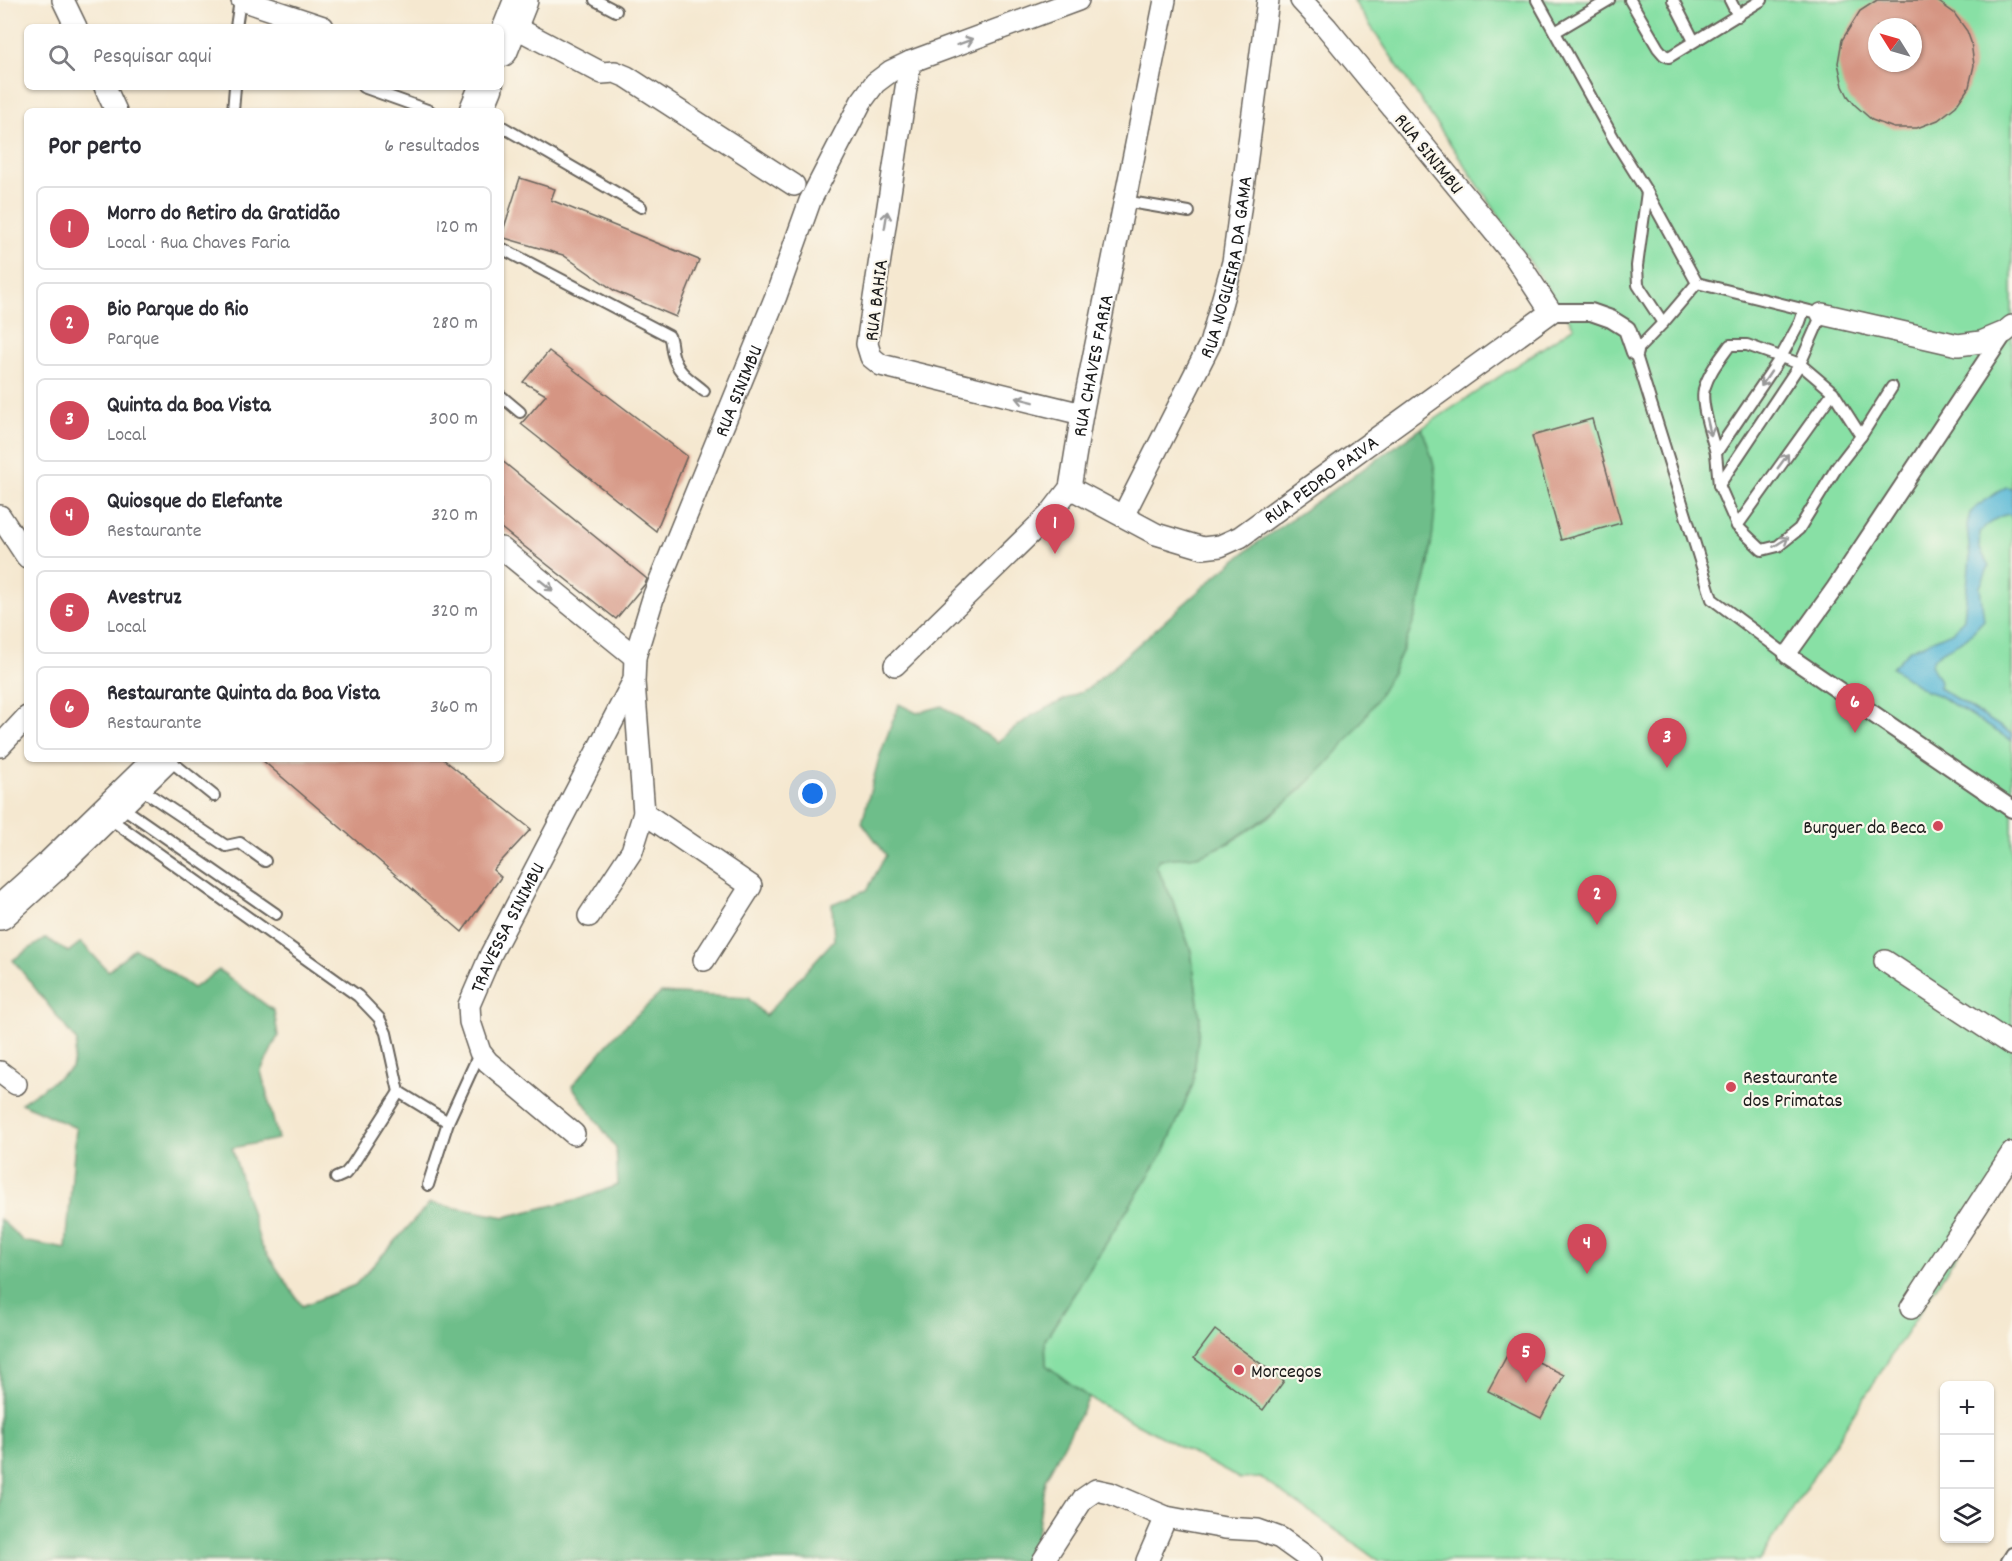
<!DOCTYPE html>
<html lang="pt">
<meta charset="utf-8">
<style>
:root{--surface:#fff;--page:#f2f2f3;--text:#2b2b33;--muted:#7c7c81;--line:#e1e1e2;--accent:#d1495b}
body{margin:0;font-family:Dekko,sans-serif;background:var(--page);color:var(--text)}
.controls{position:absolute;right:18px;bottom:18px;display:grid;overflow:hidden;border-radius:9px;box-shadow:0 2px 4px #0004}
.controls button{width:54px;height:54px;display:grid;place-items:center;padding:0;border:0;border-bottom:2px solid var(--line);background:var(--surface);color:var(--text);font:30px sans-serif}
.compass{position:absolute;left:1868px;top:18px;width:54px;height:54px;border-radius:50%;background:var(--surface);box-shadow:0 2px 4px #0004;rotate:307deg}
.you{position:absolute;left:813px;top:794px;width:21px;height:21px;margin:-15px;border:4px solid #fff;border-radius:50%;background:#1a73e8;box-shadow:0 0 0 9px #1a73e833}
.badge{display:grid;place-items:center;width:39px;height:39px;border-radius:50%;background:var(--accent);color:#fff;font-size:20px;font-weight:700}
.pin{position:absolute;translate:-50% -50px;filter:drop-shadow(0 2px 3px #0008)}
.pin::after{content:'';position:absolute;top:32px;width:21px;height:18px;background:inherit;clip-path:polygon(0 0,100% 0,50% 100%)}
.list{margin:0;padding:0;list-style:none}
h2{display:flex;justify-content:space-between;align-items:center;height:78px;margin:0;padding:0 24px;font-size:26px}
h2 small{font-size:20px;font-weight:400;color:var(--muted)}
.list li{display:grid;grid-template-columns:39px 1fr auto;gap:18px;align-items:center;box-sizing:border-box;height:84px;margin:0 12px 12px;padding:0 12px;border:2px solid var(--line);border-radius:9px}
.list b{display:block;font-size:22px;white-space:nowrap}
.list p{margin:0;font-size:20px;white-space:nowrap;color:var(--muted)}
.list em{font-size:20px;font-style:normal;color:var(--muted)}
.icon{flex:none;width:33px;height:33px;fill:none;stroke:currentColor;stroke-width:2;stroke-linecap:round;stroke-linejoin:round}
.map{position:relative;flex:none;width:2012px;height:1561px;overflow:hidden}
.search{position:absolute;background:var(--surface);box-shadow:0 2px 4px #0004;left:24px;top:24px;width:480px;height:66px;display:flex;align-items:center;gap:15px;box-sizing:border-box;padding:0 21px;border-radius:9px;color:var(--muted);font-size:22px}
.panel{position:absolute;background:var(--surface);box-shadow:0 2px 4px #0004;left:24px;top:108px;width:480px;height:654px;border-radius:9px}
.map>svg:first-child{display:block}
</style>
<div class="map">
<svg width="2012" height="1561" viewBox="0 0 2012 1561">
<rect width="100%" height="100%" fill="#fbf7ec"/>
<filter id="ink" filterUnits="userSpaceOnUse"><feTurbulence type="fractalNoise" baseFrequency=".0167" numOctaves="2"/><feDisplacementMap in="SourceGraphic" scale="12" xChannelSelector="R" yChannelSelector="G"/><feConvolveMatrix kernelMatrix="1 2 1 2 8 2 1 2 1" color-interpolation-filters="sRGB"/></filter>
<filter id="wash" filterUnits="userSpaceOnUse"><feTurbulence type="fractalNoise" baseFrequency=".008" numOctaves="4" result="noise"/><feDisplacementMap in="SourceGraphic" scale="24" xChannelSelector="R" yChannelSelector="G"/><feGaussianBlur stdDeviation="1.35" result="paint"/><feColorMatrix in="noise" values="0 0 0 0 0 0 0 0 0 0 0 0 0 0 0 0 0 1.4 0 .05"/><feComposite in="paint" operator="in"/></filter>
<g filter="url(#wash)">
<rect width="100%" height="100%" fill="#f5e8d0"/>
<!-- green -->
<path fill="#88e0a5" stroke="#527e60" stroke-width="1.5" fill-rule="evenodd" d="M1353 0H2012V1169L1759 1561H1380L1261 1478 1240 1479 1089 1398 1046 1365 1045 1340 1165 1150 1193 1084 1200 1018 1191 951 1172 899 1156 866 1159 859 1196 856 1229 843 1269 817 1303 788 1386 683 1403 650 1416 615 1429 565 1436 478 1422 428 1574 327ZM1877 27H1913V63H1877Z"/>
<!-- forest -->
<path fill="#6ebe8a" stroke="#456d53" stroke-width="1.5" d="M1422 428C1427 444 1436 464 1436 481 1435 538 1426 596 1403 649 1372 722 1311 790 1245 832 1230 842 1213 852 1196 856 1184 858 1171 858 1159 859L1156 866 1172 899 1191 951 1200 1018 1193 1084 1165 1150 1045 1340 1046 1365 1089 1398 1045 1480 1034 1553 1028 1561H0V1219L23 1241 66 1249 76 1128 21 1103 72 1068 77 1042 13 960 46 938 68 952 81 942 108 971 135 948 193 988 219 970 274 1011 278 1036 261 1071 278 1139 232 1148 261 1245 302 1306 355 1285 430 1203 505 1217 583 1198 618 1185 616 1148 572 1086 617 1033 661 993 748 998 765 1016 834 940 832 904 867 890 886 855 862 822 879 758 899 704 917 713 942 706 997 742 1031 716 1090 687 1218 574 1254 545Z"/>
<!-- water -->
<path fill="#57b8d5" stroke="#3a6a78" stroke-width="1.5" d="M2006 487 2012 488V518L2009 514C1996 516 1989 524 1980 532L1979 547 1989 566 1980 587 1984 620C1978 626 1972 633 1966 638 1955 647 1935 650 1931 665L1940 681 1939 688 2012 734V741L1938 695 1926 691 1892 668 1910 650 1954 631 1964 618 1970 557 1967 526 1970 513 1985 500Z"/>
<g id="blocks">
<!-- building -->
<g fill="#d59583" fill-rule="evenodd">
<path d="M1877 0H1936L1954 13 1967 31 1971 42 1974 65 1969 87 1956 106 1938 120 1917 128H1894L1872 120 1855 105 1848 96 1843 86 1838 63 1842 40 1860 11ZM1877 27H1913V63H1877Z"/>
<path d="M520 178 555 189 551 200 699 260 676 317 615 291 563 255 501 237Z"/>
<path d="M549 351 687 456 656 531 521 424 546 395 523 382Z"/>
<path d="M1592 419 1621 523 1561 540 1532 436Z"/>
<path d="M501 460 647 579 645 584 616 619 501 528Z"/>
<path d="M261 759H443L531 829 493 870 501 877 462 932Z"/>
<path d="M1215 1330 1284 1381 1263 1410 1194 1358Z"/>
<path d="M1511 1348 1564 1375 1541 1418 1488 1391Z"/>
</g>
</g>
</g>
<g filter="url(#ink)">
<use href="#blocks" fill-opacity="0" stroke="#68635b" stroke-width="1.5"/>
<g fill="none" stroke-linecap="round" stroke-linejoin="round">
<!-- service casing -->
<g stroke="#68635b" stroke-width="14">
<g id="service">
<path d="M595 0 616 11"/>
<path d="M1537 0 1614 139 1647 192 1697 283"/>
<path d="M1630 0 1658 48 1664 55 1669 57 1762 0"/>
<path d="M1673 0 1694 41"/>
<path d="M1730 0 1738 16"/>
<path d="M236 27 240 0"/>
<path d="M1555 32 1609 0"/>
<path d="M363 87 430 111"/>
<path d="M233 111 235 87"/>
<path d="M501 126 641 207"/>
<path d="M1647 192 1637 266 1638 285 1663 323"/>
<path d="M1124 201 1189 212"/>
<path d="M501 248 669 336C672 343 671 349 673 355 678 374 690 379 704 391"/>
<path d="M1804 310 1800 322 1781 357 1716 453 1719 485 1737 526 1762 550 1778 546 1799 529 1837 467 1861 436 1892 387"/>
<path d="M501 396 520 412"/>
<path d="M1716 453C1712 437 1700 404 1704 389 1709 372 1720 359 1730 345H1747L1800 364 1833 392 1861 436"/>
<path d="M1719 485 1800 364 1822 314 1697 283 1663 323 1635 352 1712 599 1787 655"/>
<path d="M1737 526 1833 392"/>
<path d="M168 759 214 796"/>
<path d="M138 787 226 846 240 843 265 861"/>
<path d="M119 805 276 914"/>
<path d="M106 816 358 996 379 1018 386 1033 399 1092"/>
<path d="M336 1178 345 1174 351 1167 399 1092 448 1122"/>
<path d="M428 1185 448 1122 480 1052"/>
<path d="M2007 1561 2012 1553"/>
</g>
</g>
<!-- pedestrian casing -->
<g stroke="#68635b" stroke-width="20">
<g id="pedestrian">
<path d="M1551 312H1591L1611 319 1627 329 1635 352"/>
<path d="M2005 332 1835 588 1787 655 2012 809"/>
</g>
</g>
<!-- minor casing -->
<g stroke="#68635b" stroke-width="24">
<g id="minor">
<path d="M63 0 76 27"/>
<path d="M242 0 323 27"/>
<path d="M511 25 602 73 615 72 627 77 794 185"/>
<path d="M910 62 867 344 871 357 881 365 1082 414"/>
<path d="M105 87 116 111"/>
<path d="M1822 314 1958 345 1981 342 2005 332 2012 326"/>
<path id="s1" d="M1070 488 1156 534 1203 548 1220 546 1240 537 1551 312 1515 257 1327 28 1301 0"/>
<path d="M0 516 27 557"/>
<path id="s2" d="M1123 516 1210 344 1233 262 1268 0"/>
<path d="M501 548 635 657"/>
<path id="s3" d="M895 665 1050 514 1070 488 1082 414 1165 0"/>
<path d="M0 746 27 717"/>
<path d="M644 813 751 886 704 960"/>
<path id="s4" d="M589 916 632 851 644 813 634 682 635 657 654 595 776 296 810 201 861 102 875 83 891 71 910 62 1078 0"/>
<path d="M1885 961 2012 1045"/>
<path d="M0 1072 16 1084"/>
<path id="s5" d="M574 1134 488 1062 480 1052 470 1022 469 1005 491 954 633 682"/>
<path d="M1911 1308 2012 1153"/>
<path d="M1043 1561 1083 1499 1096 1490 1110 1493 1166 1517 1225 1528 1258 1530 1280 1538 1312 1561"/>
<path d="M1147 1561 1166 1517"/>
</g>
</g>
<!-- primary casing -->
<g stroke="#68635b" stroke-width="36">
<g id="primary">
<path d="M501 50 521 0"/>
<path d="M476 111 486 87"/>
<path d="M0 913 51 867 162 759"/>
</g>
</g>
<!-- service -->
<use href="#service" stroke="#fff" stroke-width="10"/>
<!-- pedestrian -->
<use href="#pedestrian" stroke="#fff" stroke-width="16"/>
<!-- minor -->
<use href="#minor" stroke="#fff" stroke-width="21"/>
<!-- primary -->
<use href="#primary" stroke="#fff" stroke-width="33"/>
</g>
<!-- one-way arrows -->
<defs><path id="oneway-shaft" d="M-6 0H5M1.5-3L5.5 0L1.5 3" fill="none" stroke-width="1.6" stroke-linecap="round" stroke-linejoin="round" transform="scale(1.5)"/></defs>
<g stroke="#999">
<use href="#oneway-shaft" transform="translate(965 42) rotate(-20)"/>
<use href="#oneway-shaft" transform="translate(886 220) rotate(-81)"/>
<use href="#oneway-shaft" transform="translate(1766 379) rotate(124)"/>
<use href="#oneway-shaft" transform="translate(1025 400) rotate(-166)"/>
<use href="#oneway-shaft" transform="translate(1709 427) rotate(77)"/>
<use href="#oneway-shaft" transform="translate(1783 461) rotate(-54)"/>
<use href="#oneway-shaft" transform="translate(1781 542) rotate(-32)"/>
<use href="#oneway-shaft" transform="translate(546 585) rotate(39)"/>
</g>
</g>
<!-- markers -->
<g fill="#d1495b" stroke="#fbf7ec" stroke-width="2">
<circle cx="1938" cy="826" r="6"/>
<circle cx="1731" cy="1087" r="6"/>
<circle cx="1239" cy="1370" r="6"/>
</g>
<g text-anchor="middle" stroke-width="4.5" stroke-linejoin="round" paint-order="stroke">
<!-- street labels -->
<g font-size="20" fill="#1c1c1c" stroke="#fbf7ec">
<text transform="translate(1430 153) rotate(51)" y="7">RUA SINIMBU</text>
<text dy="7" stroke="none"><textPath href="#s2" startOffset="272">RUA NOGUEIRA DA GAMA</textPath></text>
<text transform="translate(875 300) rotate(-83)" y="7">RUA BAHIA</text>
<text dy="7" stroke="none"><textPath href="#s3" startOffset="374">RUA CHAVES FARIA</textPath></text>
<text dy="7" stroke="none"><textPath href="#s4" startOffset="560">RUA SINIMBU</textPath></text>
<text dy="7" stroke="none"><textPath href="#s1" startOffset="285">RUA PEDRO PAIVA</textPath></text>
<text dy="7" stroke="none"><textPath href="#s5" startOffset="260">TRAVESSA SINIMBU</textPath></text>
</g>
<!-- poi labels -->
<g font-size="20" fill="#1c1c1c" stroke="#fbf7ec" text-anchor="start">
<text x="1926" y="833" text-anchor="end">Burguer da Beca</text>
<text x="1743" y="1083">Restaurante<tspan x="1743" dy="23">dos Primatas</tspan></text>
<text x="1251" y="1377">Morcegos</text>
</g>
</g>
</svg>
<div class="controls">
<button>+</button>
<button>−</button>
<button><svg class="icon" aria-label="layers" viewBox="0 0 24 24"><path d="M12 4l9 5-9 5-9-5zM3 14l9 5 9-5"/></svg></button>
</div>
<svg class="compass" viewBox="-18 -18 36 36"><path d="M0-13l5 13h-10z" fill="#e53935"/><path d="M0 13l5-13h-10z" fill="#7c7c81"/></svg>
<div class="you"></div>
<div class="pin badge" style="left:1055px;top:554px">1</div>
<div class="pin badge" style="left:1597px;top:925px">2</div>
<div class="pin badge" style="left:1667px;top:768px">3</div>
<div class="pin badge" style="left:1587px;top:1274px">4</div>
<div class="pin badge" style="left:1526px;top:1383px">5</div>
<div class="pin badge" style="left:1855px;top:733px">6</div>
<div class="search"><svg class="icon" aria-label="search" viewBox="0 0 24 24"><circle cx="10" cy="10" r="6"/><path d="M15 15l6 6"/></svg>Pesquisar aqui</div>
<section class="panel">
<h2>Por perto<small>6 resultados</small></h2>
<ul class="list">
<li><span class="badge">1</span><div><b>Morro do Retiro da Gratidão</b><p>Local · Rua Chaves Faria</p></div><em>120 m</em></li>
<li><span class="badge">2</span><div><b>Bio Parque do Rio</b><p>Parque</p></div><em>280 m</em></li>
<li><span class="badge">3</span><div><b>Quinta da Boa Vista</b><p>Local</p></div><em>300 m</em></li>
<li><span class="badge">4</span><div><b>Quiosque do Elefante</b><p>Restaurante</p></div><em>320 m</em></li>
<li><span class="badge">5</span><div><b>Avestruz</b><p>Local</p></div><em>320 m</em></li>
<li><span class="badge">6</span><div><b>Restaurante Quinta da Boa Vista</b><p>Restaurante</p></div><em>360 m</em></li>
</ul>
</section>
</div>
